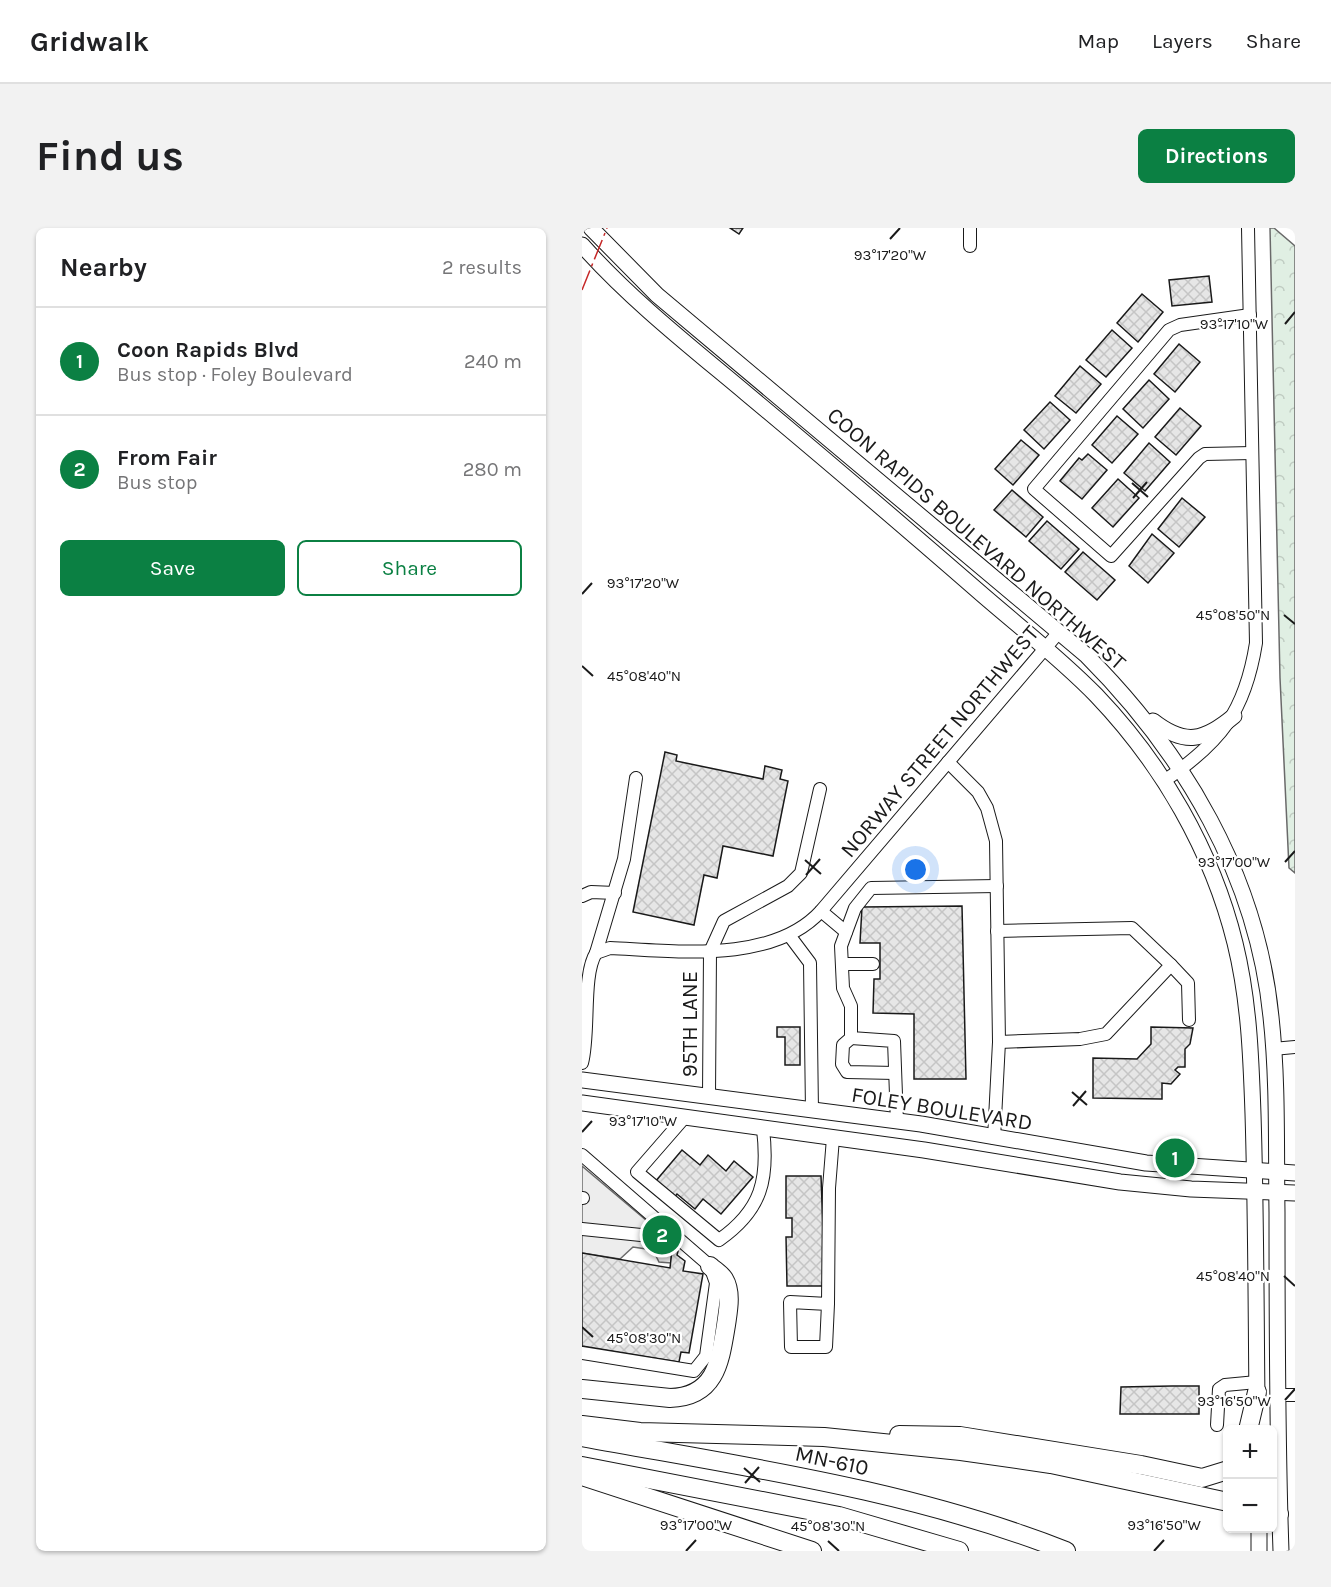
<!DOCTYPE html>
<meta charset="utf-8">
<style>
:root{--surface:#fff;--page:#f2f2f2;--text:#202124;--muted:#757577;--line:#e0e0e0;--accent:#0b8043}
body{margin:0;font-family:Karla,sans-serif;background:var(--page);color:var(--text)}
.controls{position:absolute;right:18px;bottom:18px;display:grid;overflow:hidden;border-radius:9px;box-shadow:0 2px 4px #0004}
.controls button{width:54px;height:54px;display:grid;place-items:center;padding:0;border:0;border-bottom:2px solid var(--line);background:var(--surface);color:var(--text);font:30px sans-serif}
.you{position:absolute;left:334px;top:642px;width:21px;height:21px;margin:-15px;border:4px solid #fff;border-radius:50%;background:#1a73e8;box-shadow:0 0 0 9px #1a73e833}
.badge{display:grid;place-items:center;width:39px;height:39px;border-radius:50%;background:var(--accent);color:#fff;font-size:20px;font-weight:700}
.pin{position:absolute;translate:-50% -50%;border:3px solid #fff;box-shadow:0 2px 6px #0006}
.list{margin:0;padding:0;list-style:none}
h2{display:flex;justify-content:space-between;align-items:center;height:78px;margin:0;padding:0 24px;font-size:26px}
h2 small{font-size:20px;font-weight:400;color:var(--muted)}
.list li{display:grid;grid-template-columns:39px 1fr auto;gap:18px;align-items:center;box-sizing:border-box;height:108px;padding:0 24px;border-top:2px solid var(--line)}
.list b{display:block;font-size:22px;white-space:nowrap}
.list p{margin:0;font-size:20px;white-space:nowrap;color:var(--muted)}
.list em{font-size:20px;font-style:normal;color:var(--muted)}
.actions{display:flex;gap:12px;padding:18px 24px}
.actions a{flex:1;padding:14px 0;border:2px solid var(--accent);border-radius:9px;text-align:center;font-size:21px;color:var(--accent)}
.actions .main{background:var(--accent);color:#fff}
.map{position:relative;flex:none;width:713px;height:1323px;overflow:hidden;border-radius:9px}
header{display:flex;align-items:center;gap:36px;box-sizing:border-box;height:84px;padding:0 30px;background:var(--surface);border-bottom:2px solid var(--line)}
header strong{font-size:28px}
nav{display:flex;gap:33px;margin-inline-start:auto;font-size:21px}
.intro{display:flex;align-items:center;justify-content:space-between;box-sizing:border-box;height:144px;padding:0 36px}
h1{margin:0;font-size:42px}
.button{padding:15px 27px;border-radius:9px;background:var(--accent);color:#fff;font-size:21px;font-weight:700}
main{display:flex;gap:36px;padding:0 36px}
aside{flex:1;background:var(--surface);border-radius:9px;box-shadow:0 2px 4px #0004}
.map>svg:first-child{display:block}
</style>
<header>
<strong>Gridwalk</strong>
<nav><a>Map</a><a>Layers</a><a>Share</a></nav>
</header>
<div class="intro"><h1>Find us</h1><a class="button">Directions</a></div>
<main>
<aside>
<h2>Nearby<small>2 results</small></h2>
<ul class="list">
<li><span class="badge">1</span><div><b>Coon Rapids Blvd</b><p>Bus stop · Foley Boulevard</p></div><em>240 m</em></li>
<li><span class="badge">2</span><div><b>From Fair</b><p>Bus stop</p></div><em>280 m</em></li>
</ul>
<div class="actions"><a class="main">Save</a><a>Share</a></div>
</aside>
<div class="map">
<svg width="713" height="1323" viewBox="0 0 713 1323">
<defs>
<pattern id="park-crowns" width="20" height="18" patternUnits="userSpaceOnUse" patternTransform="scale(1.5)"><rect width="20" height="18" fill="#e0efe3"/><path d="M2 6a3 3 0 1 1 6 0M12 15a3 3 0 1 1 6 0" fill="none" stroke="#c0ccc2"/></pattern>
<pattern id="building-cross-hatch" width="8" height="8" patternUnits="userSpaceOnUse" patternTransform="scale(1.5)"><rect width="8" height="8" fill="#e6e6e6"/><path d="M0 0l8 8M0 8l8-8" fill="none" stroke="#c5c5c5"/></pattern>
</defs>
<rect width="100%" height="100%" fill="#fff"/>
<!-- park -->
<path fill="url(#park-crowns)" stroke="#6a6a6a" stroke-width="1.5" d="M688 0H692L713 18V645L707 640 698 450Z"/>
<!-- parking -->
<path fill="#ededed" stroke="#6a6a6a" stroke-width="1.5" d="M0 938 97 1020 90 1022 89 1035 77 1034 71 1022 51 1019 38 1031 0 1025Z"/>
<!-- building -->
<g fill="url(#building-cross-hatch)" stroke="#1a1a1a" stroke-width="1.5">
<path d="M148 0H161L157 6Z"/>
<path d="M627 48 630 74 590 78 587 52Z"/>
<path d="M560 66 581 84 556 114 535 95Z"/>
<path d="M530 102 550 120 524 149 504 132Z"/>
<path d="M597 116 618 134 593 164 572 146Z"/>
<path d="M498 138 519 156 494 185 473 168Z"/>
<path d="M567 152 587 171 561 200 541 181Z"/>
<path d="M468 174 488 192 462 221 442 202Z"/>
<path d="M598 180 619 198 594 227 573 209Z"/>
<path d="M535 188 556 206 530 235 510 217Z"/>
<path d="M439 212 457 227 431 257 413 241Z"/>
<path d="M567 215 588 234 563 263 542 245Z"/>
<path d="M506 226 525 242 500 271 478 253 497 230 500 232Z"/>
<path d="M536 251 557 270 531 299 510 280Z"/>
<path d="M430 262 461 289 444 309 412 282Z"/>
<path d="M600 270 623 289 597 319 576 301Z"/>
<path d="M465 293 497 321 479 341 447 313Z"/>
<path d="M570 306 592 325 566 355 547 338Z"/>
<path d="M501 324 533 352 515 372 483 344Z"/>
<path d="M83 524 95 527 94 533 181 551 183 538 200 542 198 551 206 553 191 628 141 618 135 650 122 647 112 697 51 684Z"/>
<path d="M380 678 384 851H332V786L291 785 292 751H298V715H278L280 679Z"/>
<path d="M195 799H218V837H203V809H195Z"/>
<path d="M569 799 611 800 608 816 603 821V839H596L593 842 598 846 589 856 580 855V871L511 870V830L555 831 569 816Z"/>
<path d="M100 922 118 937 126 927 144 943 152 933 171 949 139 986 121 971 113 981 95 966 92 970 73 954Z"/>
<path d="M204 948H239L243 1058H205L204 1009H210V990H204Z"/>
<path d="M90 1022 96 1023 95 1027 103 1033 101 1043 121 1046 107 1125 99 1124 97 1134 0 1118V1025L88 1040Z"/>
<path d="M590 1158H617V1186H538L539 1159Z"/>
</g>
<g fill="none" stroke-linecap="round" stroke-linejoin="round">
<!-- minor casing -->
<g stroke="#1a1a1a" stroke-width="14">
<g id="minor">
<path d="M388 18V0"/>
<path d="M668 87 598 97 587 102 452 261 529 328 617 230 623 226 670 225"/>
<path d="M366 534 396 564 405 580 414 613 417 814 412 910"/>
<path d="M582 553C639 514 663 484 674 415L666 0"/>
<path d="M0 668 9 664 33 665"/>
<path d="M239 683 264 704"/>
<path d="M415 703 550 700 589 737 524 806 498 811 417 814"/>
<path d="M207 707 228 735 230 883"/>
<path d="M14 725 42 631 54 550"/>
<path d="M261 736H291"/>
<path d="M589 737 606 755 607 792"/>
<path d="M269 810 261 817 260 836 265 844 313 845"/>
<path d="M691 821 713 819"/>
<path d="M0 835C8 805 0 747 14 725L28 720C93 723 191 736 239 683L477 404"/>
<path d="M127 868 128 724 142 693 206 658 219 645 238 561"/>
<path d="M102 890 55 944 137 1012C180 982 187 951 181 901"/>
<path d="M315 894 312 813 269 810V778L261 760 259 718 273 680 289 660 415 658"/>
<path d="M0 927 128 1038 134 1055 124 1128 112 1143 0 1125"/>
<path d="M0 970H1"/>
<path d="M0 1001 59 1007 85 1001"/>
<path d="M246 1076 244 1119H209L208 1074 246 1076 247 960 251 910"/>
<path d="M697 1167H713"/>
<path d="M635 1197 637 1161 643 1157 675 1154"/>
</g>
</g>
<!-- major casing -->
<g stroke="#1a1a1a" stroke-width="17">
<g id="major">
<path d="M9 0 75 67 504 427C602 525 675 648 689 789 696 853 694 919 695 984 695 1097 695 1210 699 1323"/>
<path d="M0 17C50 73 109 119 165 166 243 231 319 296 395 362 435 397 477 429 514 467 580 536 630 622 653 715 667 772 669 828 671 886 674 982 674 1078 675 1174"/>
<path d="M571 493C603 518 622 513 652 488"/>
<path d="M0 852 339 896 564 935 713 945"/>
<path d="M0 875 342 922 538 954 609 961 713 965"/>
<path d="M677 1300V1323"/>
</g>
</g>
<!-- highway casing -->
<g stroke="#1a1a1a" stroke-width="20">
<g id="highway">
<path d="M0 1161 88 1170C134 1169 138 1133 144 1097 146 1083 150 1064 142 1051 139 1046 132 1042 128 1038"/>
<path d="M0 1197 58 1204 242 1209 379 1223 469 1236 646 1274"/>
<path d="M666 1202 675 1164"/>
<path d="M317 1207 378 1208 559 1237 620 1250 646 1242"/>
<path d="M0 1209C163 1239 329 1262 484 1323"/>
<path d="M0 1238 257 1288 377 1323"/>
<path d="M0 1248 230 1323"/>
<path d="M690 1284 697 1286"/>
</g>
</g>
<!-- minor -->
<use href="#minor" stroke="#fff" stroke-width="12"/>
<!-- major -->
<use href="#major" stroke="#fff" stroke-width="15"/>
<!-- highway -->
<use href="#highway" stroke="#fff" stroke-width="18"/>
<!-- power -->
<path stroke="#c62828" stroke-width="1.5" stroke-dasharray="21 4.5 3 4.5" stroke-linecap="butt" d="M0 62 25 0"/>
</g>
<!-- ticks -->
<path fill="none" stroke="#1a1a1a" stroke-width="2" d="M308 11 318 0M703 96 713 84M550 255 566 269M551 270 565 254M0 366 10 355M702 387 713 396M0 438 11 448M223 632 239 646M703 634 713 623M224 647 238 631M490 864 505 877M491 878 504 863M0 904 10 893M702 1048 713 1058M0 1099 11 1109M703 1172 713 1161M162 1240 178 1254M163 1255 177 1239M246 1313 257 1323M104 1323 114 1312M572 1323 582 1312"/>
<g text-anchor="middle" stroke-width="4.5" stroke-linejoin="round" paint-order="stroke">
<!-- street labels -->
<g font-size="22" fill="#1a1a1a" stroke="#fff">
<text transform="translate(395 310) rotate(41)" y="8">COON RAPIDS BOULEVARD NORTHWEST</text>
<text transform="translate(357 513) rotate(-50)" y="8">NORWAY STREET NORTHWEST</text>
<text transform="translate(107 796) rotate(-90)" y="8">95TH LANE</text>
<text transform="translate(360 880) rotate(9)" y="8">FOLEY BOULEVARD</text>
<text transform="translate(250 1232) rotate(12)" y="8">MN-610</text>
</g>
</g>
<g font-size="15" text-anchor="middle" fill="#1a1a1a" stroke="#fff" stroke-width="4.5" stroke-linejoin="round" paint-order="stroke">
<text x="308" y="32">93°17'20"W</text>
<text x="652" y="101">93°17'10"W</text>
<text x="61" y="360">93°17'20"W</text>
<text x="651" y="392">45°08'50"N</text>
<text x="62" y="453">45°08'40"N</text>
<text x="652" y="639">93°17'00"W</text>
<text x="61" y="898">93°17'10"W</text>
<text x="651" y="1053">45°08'40"N</text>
<text x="62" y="1115">45°08'30"N</text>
<text x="652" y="1178">93°16'50"W</text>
<text x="114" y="1302">93°17'00"W</text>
<text x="582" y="1302">93°16'50"W</text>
<text x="246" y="1303">45°08'30"N</text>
</g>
</svg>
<div class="controls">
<button>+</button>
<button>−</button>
</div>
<div class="you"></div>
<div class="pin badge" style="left:593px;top:930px">1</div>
<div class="pin badge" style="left:80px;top:1007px">2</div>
</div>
</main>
